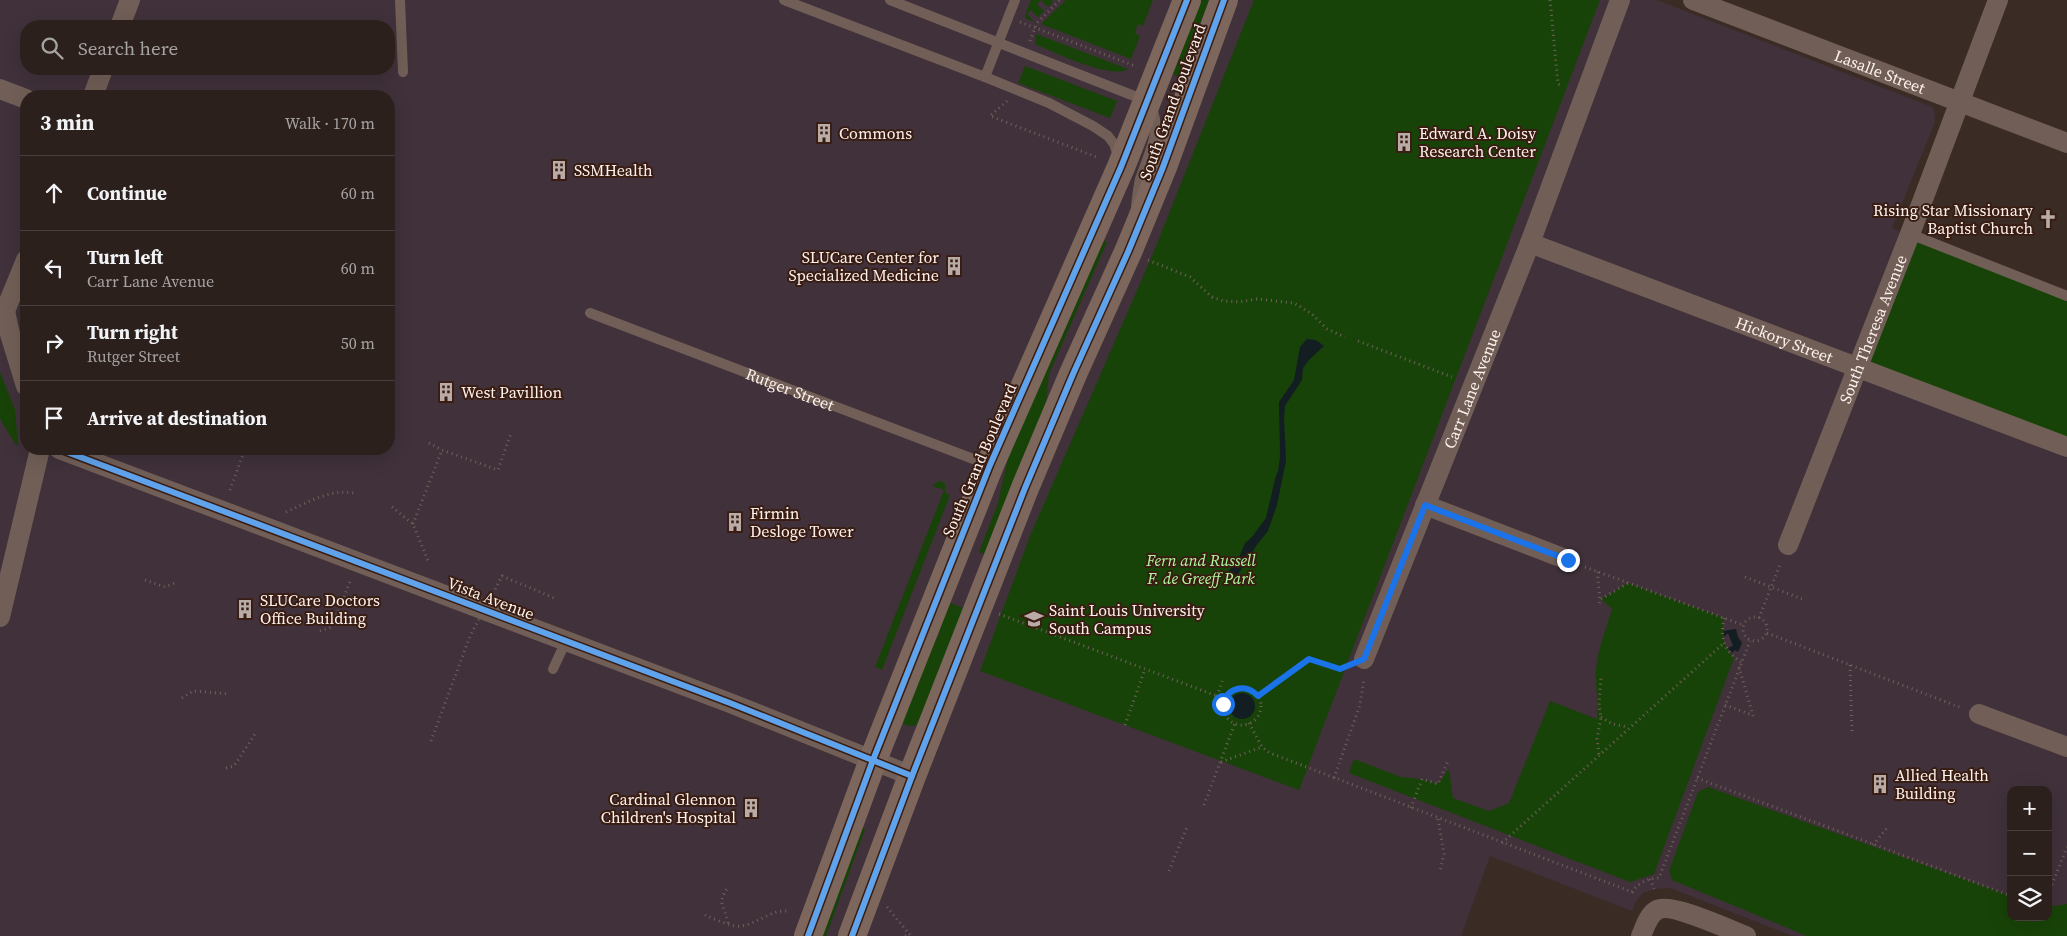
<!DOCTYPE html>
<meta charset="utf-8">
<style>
:root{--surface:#2c201c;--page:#342825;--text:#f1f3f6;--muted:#a6a3a3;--line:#483e3b}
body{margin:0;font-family:"Source Serif 4",serif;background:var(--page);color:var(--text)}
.controls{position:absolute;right:15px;bottom:15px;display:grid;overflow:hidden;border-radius:10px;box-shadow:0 5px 20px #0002}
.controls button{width:45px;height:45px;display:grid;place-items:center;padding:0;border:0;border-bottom:1px solid var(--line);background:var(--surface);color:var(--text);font:25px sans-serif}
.stop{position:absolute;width:15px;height:15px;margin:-11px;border:4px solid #1a73e8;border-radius:50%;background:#fff}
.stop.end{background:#1a73e8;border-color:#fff;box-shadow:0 1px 5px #0008}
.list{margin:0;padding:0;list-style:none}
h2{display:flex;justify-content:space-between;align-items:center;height:65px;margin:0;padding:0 20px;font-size:21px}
h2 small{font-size:16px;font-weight:400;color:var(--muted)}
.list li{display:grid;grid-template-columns:32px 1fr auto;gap:15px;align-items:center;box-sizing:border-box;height:75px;padding:0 20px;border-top:1px solid var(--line)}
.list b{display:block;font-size:19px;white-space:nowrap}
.list p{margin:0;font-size:16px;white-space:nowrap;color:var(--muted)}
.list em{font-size:16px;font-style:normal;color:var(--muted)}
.icon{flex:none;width:28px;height:28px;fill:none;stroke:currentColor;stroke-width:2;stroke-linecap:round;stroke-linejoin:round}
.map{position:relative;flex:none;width:2067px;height:936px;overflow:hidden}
.search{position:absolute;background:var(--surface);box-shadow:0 5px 20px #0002;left:20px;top:20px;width:375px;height:55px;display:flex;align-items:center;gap:12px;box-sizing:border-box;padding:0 18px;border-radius:20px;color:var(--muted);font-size:19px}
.panel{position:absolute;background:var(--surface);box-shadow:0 5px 20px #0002;left:20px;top:90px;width:375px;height:365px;border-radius:20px}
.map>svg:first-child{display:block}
</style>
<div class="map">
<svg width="2067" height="936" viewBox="0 0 2067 936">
<rect width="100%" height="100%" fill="#3b2b25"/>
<!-- education -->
<path fill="#40313a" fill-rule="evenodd" d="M0 0H1657L1930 106 1934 109 1935 122 1892 228 2067 298V936H1793L1670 888 1655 889 1643 893 1635 903 1632 911 1490 856 1461 936H0ZM26 26H389V69H26ZM26 96H389V449H26ZM2011 790H2048V917H2011Z"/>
<!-- green -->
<g fill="#184308">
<path d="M1031 0H1051L1053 2 1048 7 1041 0 1037 4 1044 11 1038 17 1031 10 1027 14 1034 21 1026 19 1025 16Z"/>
<path d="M1066 0H1153L1143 26 1138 24 1135 34 1140 36 1131 59 1041 24Z"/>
<path d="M1201 0H1209L1180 77 1172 74Z"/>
<path d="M1254 0H1600L1299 790 980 671 1030 536 1152 256Z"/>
<path d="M1036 34 1128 69C1111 80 1054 52 1035 44Z"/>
<path d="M1025 66 1117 101 1110 118 1018 83Z"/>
<path d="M1910 234 2067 296V447L1856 368Z"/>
<path d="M1102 240 1107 242 1049 374 1046 402 1041 416 984 554 979 552 998 503 1010 449Z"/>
<path d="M0 372 15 410 18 444 16 445 0 419Z"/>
<path d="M939 481 945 483V493L950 495 882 670 875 667 944 490 932 486Z"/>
<path d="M1628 583 1724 618C1721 635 1723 645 1734 658L1654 874 1630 882 1349 773 1354 759 1401 777 1422 779 1438 784 1449 769 1453 798 1489 811 1509 803 1550 701 1597 719C1599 702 1595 686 1596 669 1598 648 1606 629 1612 609L1601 599Z"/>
<path d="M948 602 963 608 919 721 916 725 908 726 904 724 902 720 933 642 936 640 939 634 937 629Z"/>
<path d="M1708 787 2011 896V917H2048V907L2067 904V936H1807L1672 880 1669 871 1698 792Z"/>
<path d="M861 827 865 829 826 936H821Z"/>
</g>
<!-- water -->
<g fill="#121e21">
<path d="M1307 339 1316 340 1324 346 1309 360 1303 368 1302 380 1285 406 1284 418 1286 461 1277 505 1268 531 1256 546 1232 584 1225 575 1238 560 1245 543 1252 537 1266 518 1275 479 1278 471 1280 457 1279 402 1294 380 1300 347Z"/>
<path d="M1736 629 1738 637 1742 643 1738 652 1735 650 1732 653 1728 648 1733 646 1728 633 1724 637 1723 631Z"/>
<circle cx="1242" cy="706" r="13"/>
</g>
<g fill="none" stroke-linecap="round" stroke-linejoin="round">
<!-- path -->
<g stroke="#70615b" stroke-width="3" stroke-dasharray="1 4" stroke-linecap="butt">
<path d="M1550 0 1558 84 1562 86"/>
<path d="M1020 22 1135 66"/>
<path d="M1030 41 1037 23 1060 0"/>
<path d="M1007 101 990 116 1099 158"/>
<path d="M1148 260 1190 277 1212 297 1224 301 1239 302 1257 299 1294 303 1312 314 1327 329 1345 337"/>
<path d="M1358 341 1452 377"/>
<path d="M429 443 442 450 498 470 511 433"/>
<path d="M230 490 245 449"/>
<path d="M392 507 413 524 429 563"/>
<path d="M286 512C309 502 329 489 354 493"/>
<path d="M413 524 442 450"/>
<path d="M1585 567 1743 625"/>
<path d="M1598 572C1597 581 1601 597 1599 604"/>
<path d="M1745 577 1802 599"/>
<path d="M145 580 165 587 177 582"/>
<path d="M1601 599 1628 583"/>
<path d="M999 614 1225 699"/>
<circle cx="1755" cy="629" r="12"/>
<path d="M1724 618C1720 638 1724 651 1741 662"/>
<path d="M1759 618 1781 562"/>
<path d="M320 631 332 627 351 579"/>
<path d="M1767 633 1962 708"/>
<path d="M1850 665 1852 734"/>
<path d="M1739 667 1754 719"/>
<circle cx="1242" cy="706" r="19"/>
<path d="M1258 695 1309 659 1340 669 1348 666"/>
<path d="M1217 696 1223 679"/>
<path d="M182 698 193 691 229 694"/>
<path d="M1725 705 1752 715"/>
<path d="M1601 717 1612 724 1628 727"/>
<path d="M1249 723 1262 747 1270 753 1632 892C1638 883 1648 878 1659 878L1750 641"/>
<path d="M1125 725 1145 669"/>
<path d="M1599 754 1597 739 1601 717 1599 706 1601 677"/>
<path d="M1221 762 1262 747"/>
<path d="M226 768 234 766 255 734"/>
<path d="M1334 778 1360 705 1364 678"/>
<path d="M1697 778 2011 896"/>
<path d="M1204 805 1235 723"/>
<path d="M1411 808 1422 779 1438 784 1448 761"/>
<path d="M1438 819 1444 854 1440 871"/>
<path d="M1502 843 1724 643"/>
<path d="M1873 845 1887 828"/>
<path d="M1169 871 1187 827"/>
<path d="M1650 879 1654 889"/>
<path d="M2048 894 2067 847"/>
<path d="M887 907 910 935 913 936"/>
<path d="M705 915C714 919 725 924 735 926 753 928 768 910 787 911"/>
<path d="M728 923C725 905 715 905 729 886"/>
<path d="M905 936 910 935"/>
</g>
<!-- service -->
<g stroke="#715f57" stroke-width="10">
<path d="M400 0 403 72"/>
<path d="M784 0 985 77 1049 103 1093 126 1108 136 1114 144 1119 158"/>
<path d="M890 0 1147 101C1166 124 1148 155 1140 179 1138 188 1137 197 1136 206"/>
<path d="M985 77 1015 0"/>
<path d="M1910 234 2067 296"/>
<path id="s1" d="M590 313 989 465"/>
<path d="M553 669 566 641"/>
</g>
<!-- minor -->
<g stroke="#715f57" stroke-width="20">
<path id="s2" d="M1693 0 2067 143"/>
<path d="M120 26 130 0"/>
<path d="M0 89 26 99"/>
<path d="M93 96 103 69"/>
<path id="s3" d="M1530 243 2067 447"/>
<path d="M5 311 26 260"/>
<path d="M0 314 5 311 10 334 26 386"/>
<path d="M59 449 730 703 912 776"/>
<path d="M1425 505 1568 560"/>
<path id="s4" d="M1788 545 1910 234 1998 0"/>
<path d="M0 617 40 449"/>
<path id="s5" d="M1364 659 1530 243 1620 0"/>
<path d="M1979 714 2067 747"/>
<path d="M1641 936C1645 927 1648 915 1657 910 1670 902 1730 930 1746 936"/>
</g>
<!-- primary -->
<g stroke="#7d665b" stroke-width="28">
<path d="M808 936 873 760 990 465 1121 167 1187 0"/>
<path d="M852 936 912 776 1025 488 1073 374 1128 252 1163 167 1224 0"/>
</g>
<!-- path-bridge -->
<path stroke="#70615b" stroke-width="3" stroke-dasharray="1 4" stroke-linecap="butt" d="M431 741 470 636 502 576 554 598"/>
<!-- cycleway casing -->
<g stroke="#391d12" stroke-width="9">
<g id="cycleway">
<path d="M59 449 730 703 912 776"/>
<path d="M808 936 873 760 990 465 1121 167 1187 0"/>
<path d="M852 936 912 776 1025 488 1073 374 1128 252 1163 167 1224 0"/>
</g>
</g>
<!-- cycleway -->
<use href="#cycleway" stroke="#60a3ed" stroke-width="6"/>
</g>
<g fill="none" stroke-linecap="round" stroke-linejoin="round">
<!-- route -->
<path stroke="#1a73e8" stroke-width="6" d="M1223 704C1228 687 1246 683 1258 696L1309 659 1340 669 1364 659 1425 505 1568 560"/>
</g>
<!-- icons -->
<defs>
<g id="building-bare" transform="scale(1.5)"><path d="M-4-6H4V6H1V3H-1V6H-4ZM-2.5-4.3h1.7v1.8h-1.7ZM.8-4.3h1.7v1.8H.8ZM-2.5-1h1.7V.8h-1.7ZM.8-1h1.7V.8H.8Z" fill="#b9aca7" stroke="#391d12" stroke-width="2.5" paint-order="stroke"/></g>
<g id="church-bare" transform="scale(1.5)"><path d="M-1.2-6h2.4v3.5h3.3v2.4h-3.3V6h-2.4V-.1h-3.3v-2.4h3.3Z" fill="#b9aca7" stroke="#391d12" stroke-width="2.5" paint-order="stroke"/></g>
<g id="university-bare" transform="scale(1.5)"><path d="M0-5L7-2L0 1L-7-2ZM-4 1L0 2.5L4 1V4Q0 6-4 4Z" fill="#b9aca7" stroke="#391d12" stroke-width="2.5" paint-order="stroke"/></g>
</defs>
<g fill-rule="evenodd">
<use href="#building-bare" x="824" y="133"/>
<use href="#building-bare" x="1404" y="142"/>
<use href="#building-bare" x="559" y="170"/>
<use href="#church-bare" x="2048" y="219"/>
<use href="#building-bare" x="954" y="266"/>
<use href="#building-bare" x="446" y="392"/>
<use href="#building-bare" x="735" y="522"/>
<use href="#building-bare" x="245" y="609"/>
<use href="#university-bare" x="1034" y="619"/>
<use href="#building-bare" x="1880" y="784"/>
<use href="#building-bare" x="751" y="808"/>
</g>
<g text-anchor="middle" stroke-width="4" stroke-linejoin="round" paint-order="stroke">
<!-- street labels -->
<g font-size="16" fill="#fdf1ed" stroke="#391d12">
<text dy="6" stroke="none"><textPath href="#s2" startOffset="200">Lasalle Street</textPath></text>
<text transform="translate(1172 102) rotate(-70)" y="6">South Grand Boulevard</text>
<text dy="6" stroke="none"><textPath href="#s4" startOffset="232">South Theresa Avenue</textPath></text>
<text dy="6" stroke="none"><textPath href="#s3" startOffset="272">Hickory Street</textPath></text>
<text dy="6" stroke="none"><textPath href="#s5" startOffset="291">Carr Lane Avenue</textPath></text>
<text dy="6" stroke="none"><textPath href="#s1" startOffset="214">Rutger Street</textPath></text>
<text transform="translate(979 460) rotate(-67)" y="6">South Grand Boulevard</text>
<text transform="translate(491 598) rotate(21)" y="6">Vista Avenue</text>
</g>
<!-- poi labels -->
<g font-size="16" fill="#fdf1ed" stroke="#391d12" text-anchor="start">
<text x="839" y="139">Commons</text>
<text x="1419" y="139">Edward A. Doisy<tspan x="1419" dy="18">Research Center</tspan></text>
<text x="574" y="176">SSMHealth</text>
<text x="2033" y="216" text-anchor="end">Rising Star Missionary<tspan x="2033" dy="18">Baptist Church</tspan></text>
<text x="939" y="263" text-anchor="end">SLUCare Center for<tspan x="939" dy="18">Specialized Medicine</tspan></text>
<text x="461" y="398">West Pavillion</text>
<text x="750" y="519">Firmin<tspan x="750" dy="18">Desloge Tower</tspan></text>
<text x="260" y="606">SLUCare Doctors<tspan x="260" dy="18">Office Building</tspan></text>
<text x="1049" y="616">Saint Louis University<tspan x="1049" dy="18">South Campus</tspan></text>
<text x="1895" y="781">Allied Health<tspan x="1895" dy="18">Building</tspan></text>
<text x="736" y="805" text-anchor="end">Cardinal Glennon<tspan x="736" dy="18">Children's Hospital</tspan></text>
</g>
<!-- park labels -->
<g font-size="16" font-style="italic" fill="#aff99e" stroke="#391d12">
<text x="1201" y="566">Fern and Russell<tspan x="1201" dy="18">F. de Greeff Park</tspan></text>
</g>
</g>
</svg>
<div class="controls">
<button>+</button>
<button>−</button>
<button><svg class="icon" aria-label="layers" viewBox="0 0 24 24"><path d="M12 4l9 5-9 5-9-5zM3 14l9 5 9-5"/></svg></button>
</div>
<div class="stop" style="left:1223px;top:704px"></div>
<div class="stop end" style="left:1568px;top:560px"></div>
<div class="search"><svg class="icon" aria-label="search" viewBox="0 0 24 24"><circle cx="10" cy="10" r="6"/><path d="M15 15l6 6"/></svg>Search here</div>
<section class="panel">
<h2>3 min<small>Walk · 170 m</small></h2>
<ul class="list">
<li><svg class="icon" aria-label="ahead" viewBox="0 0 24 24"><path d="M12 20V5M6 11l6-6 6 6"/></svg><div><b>Continue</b></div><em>60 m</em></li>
<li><svg class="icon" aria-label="left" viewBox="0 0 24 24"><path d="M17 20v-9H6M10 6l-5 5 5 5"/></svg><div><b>Turn left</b><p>Carr Lane Avenue</p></div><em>60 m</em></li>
<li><svg class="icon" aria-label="right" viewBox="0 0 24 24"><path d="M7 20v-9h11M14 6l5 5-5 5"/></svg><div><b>Turn right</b><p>Rutger Street</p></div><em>50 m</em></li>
<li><svg class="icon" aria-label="arrive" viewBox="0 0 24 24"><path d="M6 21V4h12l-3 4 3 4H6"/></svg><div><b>Arrive at destination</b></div></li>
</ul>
</section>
</div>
